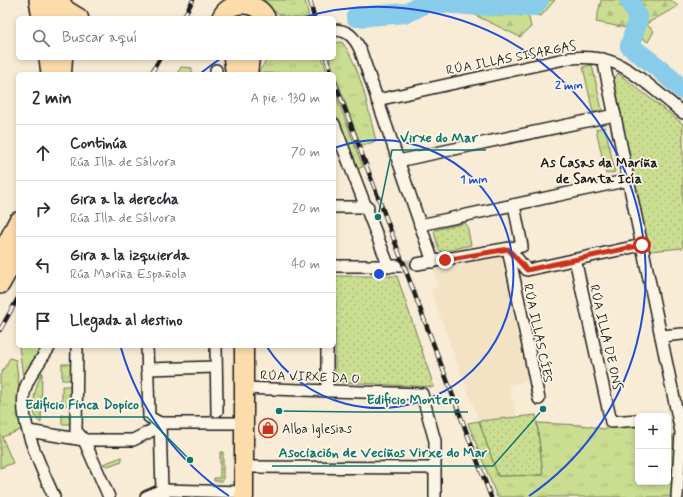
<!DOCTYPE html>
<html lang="es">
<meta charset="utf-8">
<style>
:root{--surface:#fff;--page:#f2f2f3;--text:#2b2b33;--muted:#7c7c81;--line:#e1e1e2}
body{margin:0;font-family:Mynerve,sans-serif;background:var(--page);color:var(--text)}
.controls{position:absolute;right:12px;bottom:12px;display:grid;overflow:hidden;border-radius:6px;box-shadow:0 2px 6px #0003}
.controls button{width:36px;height:36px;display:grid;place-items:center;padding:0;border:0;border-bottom:1px solid var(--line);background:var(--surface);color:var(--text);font:20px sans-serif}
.stop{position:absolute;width:12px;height:12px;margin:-9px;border:3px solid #c8321e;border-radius:50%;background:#fff}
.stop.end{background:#c8321e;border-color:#fff;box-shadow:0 1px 4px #0008}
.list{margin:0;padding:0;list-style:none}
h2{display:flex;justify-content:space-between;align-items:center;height:52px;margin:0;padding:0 16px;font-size:17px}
h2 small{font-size:13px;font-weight:400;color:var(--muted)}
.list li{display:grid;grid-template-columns:26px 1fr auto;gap:12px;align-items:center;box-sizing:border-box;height:56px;padding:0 16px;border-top:1px solid var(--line)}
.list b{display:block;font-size:15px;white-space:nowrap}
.list p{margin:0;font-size:13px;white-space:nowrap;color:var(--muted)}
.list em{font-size:13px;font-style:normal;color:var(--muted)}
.icon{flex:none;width:22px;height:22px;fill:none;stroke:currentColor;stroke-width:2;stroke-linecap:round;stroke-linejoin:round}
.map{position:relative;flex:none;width:683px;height:497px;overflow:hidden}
.search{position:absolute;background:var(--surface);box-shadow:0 2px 6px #0003;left:16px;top:16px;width:320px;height:44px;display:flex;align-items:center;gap:10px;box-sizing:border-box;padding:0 14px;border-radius:6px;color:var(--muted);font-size:15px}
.panel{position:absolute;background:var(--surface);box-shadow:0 2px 6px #0003;left:16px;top:72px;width:320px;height:276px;border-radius:6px}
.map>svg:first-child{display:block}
</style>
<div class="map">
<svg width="683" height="497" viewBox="0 0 683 497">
<defs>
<pattern id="grass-tufts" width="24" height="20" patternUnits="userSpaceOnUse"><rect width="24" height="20" fill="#cadd91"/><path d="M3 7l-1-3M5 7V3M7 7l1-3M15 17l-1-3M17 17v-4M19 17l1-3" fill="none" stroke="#adbd7c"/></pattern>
<pattern id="forest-firs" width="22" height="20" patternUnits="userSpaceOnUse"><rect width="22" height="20" fill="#cadd91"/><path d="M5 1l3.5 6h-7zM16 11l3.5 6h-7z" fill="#adbd7c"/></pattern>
<pattern id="park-dots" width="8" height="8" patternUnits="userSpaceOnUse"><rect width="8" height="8" fill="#cadd91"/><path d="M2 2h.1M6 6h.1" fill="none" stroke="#adbd7c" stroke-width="1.8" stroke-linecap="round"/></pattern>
</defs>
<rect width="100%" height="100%" fill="#f8ecd6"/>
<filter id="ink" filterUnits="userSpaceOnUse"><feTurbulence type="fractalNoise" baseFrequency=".025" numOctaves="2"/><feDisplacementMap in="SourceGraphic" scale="8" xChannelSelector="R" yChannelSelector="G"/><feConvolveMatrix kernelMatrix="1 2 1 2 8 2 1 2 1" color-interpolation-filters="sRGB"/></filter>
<g filter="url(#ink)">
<!-- built -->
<path fill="#f3e2c4" d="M501 256 527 381 509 385 517 417 479 421 430 289 438 287 433 270Z"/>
<!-- grass -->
<g fill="url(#grass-tufts)" stroke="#737c56">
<path d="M264 0H305L309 18C287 18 278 19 264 0Z"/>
<path d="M342 42C361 67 368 110 376 141L361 146 329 58H334V43Z"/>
<path d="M268 58H322L328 74 258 73Z"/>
<path d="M592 65 602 110 593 112 583 67Z"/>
<path d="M181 67 192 68V74H177Z"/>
<path d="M334 90 363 167 357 169 334 115Z"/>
<path d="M605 127 615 172 606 174 596 129Z"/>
<path d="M19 346H32L40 351 23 377Z"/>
<path d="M10 358 16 360 23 423H20L21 430 2 437 13 463 0 468V375Z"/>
<rect x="62" y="364" width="11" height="16"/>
<path d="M42 372 41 423C27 415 36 384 42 372Z"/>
<path d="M62 386H73L72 405H62Z"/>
<rect x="62" y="415" width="10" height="9"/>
<path d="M479 421 498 476 543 475 537 423 582 425 604 429 619 425 638 427V482H668V431L675 441 671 497H497L468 423Z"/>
<path d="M122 457V461L108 466 103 464Z"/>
</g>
<!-- forest -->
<g fill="url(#forest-firs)" stroke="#737c56">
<path d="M444 0H555L541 16 528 14 531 27 520 37Z"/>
<path d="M601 0H671L678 6 646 24 654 31 648 42 627 28 596 22Z"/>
</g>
<!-- park -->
<g fill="url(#park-dots)" stroke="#737c56">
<path d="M618 73 683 124V248L649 251 613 82Z"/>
<path d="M465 223 467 225 471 245 442 252 439 250 434 232 435 230Z"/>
<path d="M336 276H397L434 387 335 382Z"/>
<path d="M536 415 543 475 498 476 479 421Z"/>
<path d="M220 452H223V481H214V478H220Z"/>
</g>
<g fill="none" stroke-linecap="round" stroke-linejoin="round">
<!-- river -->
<g stroke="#88cce9" stroke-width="20">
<path d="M629 0 638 18 630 46 660 69 683 90"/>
<path d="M356 17 407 13 429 1C464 7 499 6 534 6L539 0"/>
</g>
<!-- minor-tunnel -->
<path stroke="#ccc2b1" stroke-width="11" stroke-dasharray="11 5.5" stroke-linecap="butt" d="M400 266 417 264"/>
<!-- minor casing -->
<g stroke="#1c1c1c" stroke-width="14">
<g id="minor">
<path d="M334 30C348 30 354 37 360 49L433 262"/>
<path d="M603 59 681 432 677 497"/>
<path d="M216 74V70"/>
<path d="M377 100 569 58C583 57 596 57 609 61 630 66 665 99 683 113"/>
<path d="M334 124 389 267"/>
<path d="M398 161 615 115"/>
<path d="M334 207H368"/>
<path d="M420 225 629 180"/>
<path d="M508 249 539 399"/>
<path d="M509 249 527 270 642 245"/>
<path d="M575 259 611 422 638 420"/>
<path d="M417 264 522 246 514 205"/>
<path d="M334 266H400"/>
<path d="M661 336 683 334"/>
<path d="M50 346C42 359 31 372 26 386 15 416 42 469 54 497"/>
<path d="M77 346 76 431 84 440 109 497"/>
<path d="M147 346 149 417 160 423H244"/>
<path d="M216 346 217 411"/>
<path d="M327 346V391"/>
<path d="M147 369 216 367"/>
<path d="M244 388 422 394 435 441V497"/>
<path d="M160 423 162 490 164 496"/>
<path d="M28 431 84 440H133L151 431 160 423"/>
<path d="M244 467 435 468"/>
<path d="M146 497 162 490 244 492"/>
</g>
</g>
<!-- primary casing -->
<g stroke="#1c1c1c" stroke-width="21">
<g id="primary">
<path d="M59 0 66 10 79 18"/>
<path d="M221 18C229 0 257 0 266 18"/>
<path d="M233 58 235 74"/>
<path d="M62 74 63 58"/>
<path d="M248 74 250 58"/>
<path d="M244 497V346"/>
</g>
</g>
<!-- trunk casing -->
<g stroke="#1c1c1c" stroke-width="22">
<g id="trunk">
<path d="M39 0 42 18"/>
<path d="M53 0 55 18"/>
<path d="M49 58 51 74"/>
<path d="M0 258 18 222"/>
<path d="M0 284 18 252"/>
</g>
</g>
<!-- minor -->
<use href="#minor" stroke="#fcf5e5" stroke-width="11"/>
<!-- primary -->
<use href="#primary" stroke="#fddcac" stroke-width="18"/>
<!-- trunk -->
<use href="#trunk" stroke="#fddcac" stroke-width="19"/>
<!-- rail casing -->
<g stroke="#1c1c1c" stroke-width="4.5">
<g id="rail">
<path d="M310 0 314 18"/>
<path d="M183 18 193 0"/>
<path d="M326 58 332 74"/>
<path d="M151 74 160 58"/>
<path d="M334 80 491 497"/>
<path d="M0 330 18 298"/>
</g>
</g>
<!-- rail -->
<use href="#rail" stroke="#fcf5e5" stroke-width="3" stroke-dasharray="9" stroke-linecap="butt"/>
</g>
</g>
<g fill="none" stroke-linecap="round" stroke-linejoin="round" filter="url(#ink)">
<!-- route -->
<path stroke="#c8321e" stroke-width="5" d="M445 260 508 249 527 270 642 245"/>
</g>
<!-- distance rings -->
<g fill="none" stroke="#1d4ed8" stroke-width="2">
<path d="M334 148A134 134 0 1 1 267 347"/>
<path d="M229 496A268 268 0 0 1 121 348M201 73A268 268 0 0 1 220 59M301 18A268 268 0 0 1 529 496"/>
</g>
<!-- icons -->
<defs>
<g id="shop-ring" transform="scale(1)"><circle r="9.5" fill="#fcf5e5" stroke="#c8321e" stroke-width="1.5"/><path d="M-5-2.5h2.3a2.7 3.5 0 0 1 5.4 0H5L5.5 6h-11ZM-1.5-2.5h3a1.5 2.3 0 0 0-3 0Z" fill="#c8321e"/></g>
</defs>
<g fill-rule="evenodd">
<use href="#shop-ring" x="268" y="428"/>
</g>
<g text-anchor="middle" stroke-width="3.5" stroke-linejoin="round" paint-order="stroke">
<!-- street labels -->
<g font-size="13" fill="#1c1c1c" stroke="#fcf5e5">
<text transform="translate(511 57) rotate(-11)" y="5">RÚA ILLAS SISARGAS</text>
<text transform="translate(539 333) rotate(78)" y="5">RÚA ILLAS CÍES</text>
<text transform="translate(607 337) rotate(77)" y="5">RÚA ILLA DE ONS</text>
<text transform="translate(310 376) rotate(2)" y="5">RÚA VIRXE DA O</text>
</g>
<!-- poi labels -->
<g font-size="13" fill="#1c1c1c" stroke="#fcf5e5" text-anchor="start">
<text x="282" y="433">Alba Iglesias</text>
</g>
<!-- neighbourhood labels -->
<g font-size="14" font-weight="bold" fill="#1c1c1c" stroke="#fcf5e5">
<text x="599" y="167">As Casas da Mariña<tspan x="599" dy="16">de Santa Icía</tspan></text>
</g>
</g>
<circle cx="379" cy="274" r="6" fill="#1d4ed8" stroke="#fcf5e5" stroke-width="2"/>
<g font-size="12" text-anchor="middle" font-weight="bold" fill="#1d4ed8" stroke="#fcf5e5" stroke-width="3.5" stroke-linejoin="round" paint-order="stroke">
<text x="569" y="89">2 min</text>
<text x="474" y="183">1 min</text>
</g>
<!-- callouts -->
<path fill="none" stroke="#0f766e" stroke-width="1.5" d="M378 217L392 150H486M279 411L359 412H468M190 460L147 417H17M543 409L493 466H272"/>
<g fill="#0f766e" stroke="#fcf5e5" stroke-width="1.5">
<circle cx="378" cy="217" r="4"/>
<circle cx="279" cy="411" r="4"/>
<circle cx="190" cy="460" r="4"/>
<circle cx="543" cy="409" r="4"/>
</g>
<g font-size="14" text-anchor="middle" font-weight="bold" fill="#0f766e" stroke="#fcf5e5" stroke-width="3.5" stroke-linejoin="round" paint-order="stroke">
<text x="439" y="142">Virxe do Mar</text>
<text x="413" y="404">Edificio Montero</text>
<text x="82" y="409">Edificio Finca Dopico</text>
<text x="383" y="457">Asociación de Veciños Virxe do Mar</text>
</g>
</svg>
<div class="controls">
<button>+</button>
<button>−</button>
</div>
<div class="stop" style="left:642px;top:245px"></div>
<div class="stop end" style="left:445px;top:260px"></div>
<div class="search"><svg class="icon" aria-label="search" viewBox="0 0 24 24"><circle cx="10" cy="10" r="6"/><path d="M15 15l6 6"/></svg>Buscar aquí</div>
<section class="panel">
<h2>2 min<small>A pie · 130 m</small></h2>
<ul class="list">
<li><svg class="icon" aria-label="ahead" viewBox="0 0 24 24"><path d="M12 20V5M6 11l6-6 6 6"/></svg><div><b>Continúa</b><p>Rúa Illa de Sálvora</p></div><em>70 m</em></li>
<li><svg class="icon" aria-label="right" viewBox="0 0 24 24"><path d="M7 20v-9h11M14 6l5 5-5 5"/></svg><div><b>Gira a la derecha</b><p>Rúa Illa de Sálvora</p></div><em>20 m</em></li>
<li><svg class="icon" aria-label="left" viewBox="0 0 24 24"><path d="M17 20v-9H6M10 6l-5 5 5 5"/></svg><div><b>Gira a la izquierda</b><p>Rúa Mariña Española</p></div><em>40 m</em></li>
<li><svg class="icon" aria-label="arrive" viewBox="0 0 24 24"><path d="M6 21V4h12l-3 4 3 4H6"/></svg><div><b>Llegada al destino</b></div></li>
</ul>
</section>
</div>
